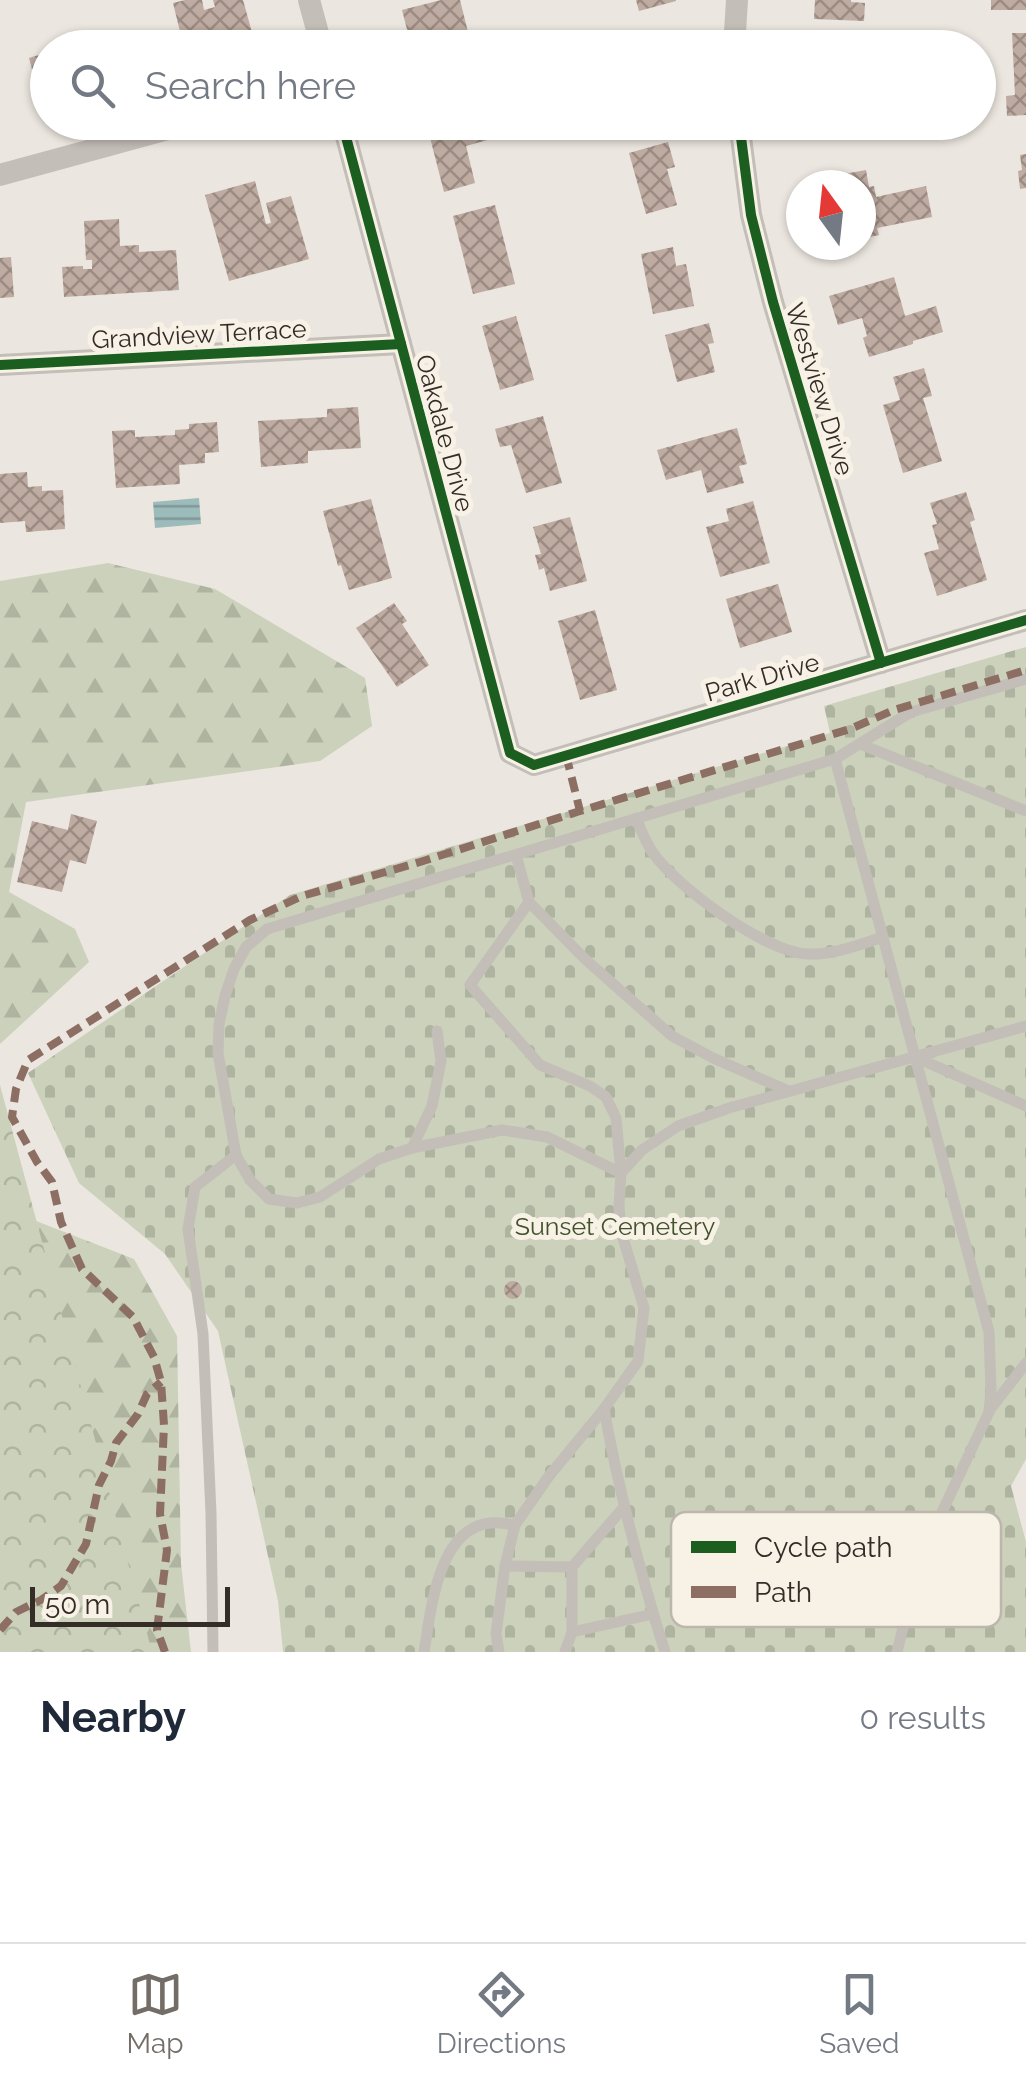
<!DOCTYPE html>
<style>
:root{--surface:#fff;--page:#f2f2f3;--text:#1f2937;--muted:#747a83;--line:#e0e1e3;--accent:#746d67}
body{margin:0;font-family:Raleway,sans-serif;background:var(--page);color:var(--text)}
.compass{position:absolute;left:786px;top:170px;width:90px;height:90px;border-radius:50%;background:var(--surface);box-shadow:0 2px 8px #0004;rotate:345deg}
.scale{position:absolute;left:30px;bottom:25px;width:200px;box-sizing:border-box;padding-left:10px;border:5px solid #342c27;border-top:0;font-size:28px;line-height:35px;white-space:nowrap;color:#342c27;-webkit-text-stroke:8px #f8f1e6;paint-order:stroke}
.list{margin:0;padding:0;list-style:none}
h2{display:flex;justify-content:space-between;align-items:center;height:130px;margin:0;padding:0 40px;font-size:42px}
h2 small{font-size:32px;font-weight:400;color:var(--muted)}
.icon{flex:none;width:55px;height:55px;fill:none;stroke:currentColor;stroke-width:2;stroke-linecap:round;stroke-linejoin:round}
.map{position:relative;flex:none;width:1026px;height:1652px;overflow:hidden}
.search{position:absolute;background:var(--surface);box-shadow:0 2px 8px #0004;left:30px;right:30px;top:30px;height:110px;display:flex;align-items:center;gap:25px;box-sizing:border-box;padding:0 35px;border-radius:55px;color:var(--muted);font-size:38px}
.sheet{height:290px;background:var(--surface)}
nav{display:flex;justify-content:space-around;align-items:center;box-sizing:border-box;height:140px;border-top:2px solid var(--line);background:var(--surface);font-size:28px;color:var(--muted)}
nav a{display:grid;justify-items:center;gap:5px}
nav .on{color:var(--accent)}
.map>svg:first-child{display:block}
</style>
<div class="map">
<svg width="1026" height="1652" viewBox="0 0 1026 1652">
<defs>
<pattern id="forest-firs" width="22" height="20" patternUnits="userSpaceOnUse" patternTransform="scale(2.5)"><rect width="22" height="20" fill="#cbd1ba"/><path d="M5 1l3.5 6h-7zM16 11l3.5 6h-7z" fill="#afb4a0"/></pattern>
<pattern id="cemetery-stones" width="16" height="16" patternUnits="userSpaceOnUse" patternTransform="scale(2.5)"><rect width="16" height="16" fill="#cbd1ba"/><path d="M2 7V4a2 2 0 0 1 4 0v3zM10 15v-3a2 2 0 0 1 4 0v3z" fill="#afb4a0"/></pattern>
<pattern id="park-crowns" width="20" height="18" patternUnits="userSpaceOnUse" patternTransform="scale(2.5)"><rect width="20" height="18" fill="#cbd1ba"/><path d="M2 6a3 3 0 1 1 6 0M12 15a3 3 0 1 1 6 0" fill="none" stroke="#afb4a0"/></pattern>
<pattern id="water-rules" width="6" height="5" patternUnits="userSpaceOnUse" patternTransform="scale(2.5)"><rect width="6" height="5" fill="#9cbbbb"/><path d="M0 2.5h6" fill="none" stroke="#809898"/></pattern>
<pattern id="building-cross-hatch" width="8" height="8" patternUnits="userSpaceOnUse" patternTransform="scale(2.5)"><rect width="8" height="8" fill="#beaba1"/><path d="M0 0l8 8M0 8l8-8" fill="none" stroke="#9b8b83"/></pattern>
</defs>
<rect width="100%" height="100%" fill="#ebe6df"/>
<!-- forest -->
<g fill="url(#forest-firs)">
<path d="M108 563 215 589 365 678 372 726 320 761 26 802 9 892 75 929 89 962 0 1044V581Z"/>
<path d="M0 1207 134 1259 177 1336 181 1564 191 1652H0Z"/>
</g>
<!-- cemetery -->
<path fill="url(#cemetery-stones)" d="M1026 647V1459L1011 1486 1026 1542V1652H283L278 1601 218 1331 165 1254 79 1183 28 1073 290 895 830 733 824 706Z"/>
<!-- park -->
<path fill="url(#park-crowns)" d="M0 1085 152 1652H0Z"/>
<!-- water -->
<path fill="url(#water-rules)" d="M199 498 201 524 155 528 153 502Z"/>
<!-- building -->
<g fill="url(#building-cross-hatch)">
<path d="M185 0H202L204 10 215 7 213 0H243L253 36 219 45 218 42 197 48H184L173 3Z"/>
<path d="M441 0H460L472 48H428L427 40 411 45 402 10Z"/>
<path d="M636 0H676V1L639 11Z"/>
<path d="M815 0H851V2L865 3 864 21 814 19Z"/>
<rect x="991" y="0" width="35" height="10"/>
<path d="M124 32 128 48H71V46Z"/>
<path d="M1012 33H1026V115L1007 116 1006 96 1015 95Z"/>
<path d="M657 37 660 48H625V46Z"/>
<path d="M48 52V89L38 92 29 58Z"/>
<path d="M426 122H506L509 134 466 146 475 183 444 192Z"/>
<path d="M820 122H884V128L821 131Z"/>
<path d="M668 142 675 167 667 169 677 205 646 214 629 153Z"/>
<path d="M1026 154V188L1020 189 1018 171 1022 170 1020 155Z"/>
<path d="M866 170 869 187 874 186 876 197 926 186 932 217 877 228 879 235 861 239V185H829L828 177Z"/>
<path d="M255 181 266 224 271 223 266 203 291 196 309 259 229 281 205 195Z"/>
<path d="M495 205 515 284 473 294 453 216Z"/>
<path d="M119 219 120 246 139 245V252L176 250 179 290 64 297 62 267 83 266V269H92V260H86L84 221Z"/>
<path d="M673 247 676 266 686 264 694 306 653 314 641 254Z"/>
<path d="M11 257 14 297 0 298V258Z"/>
<path d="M894 277 905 316 936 306 943 332 913 341V344L869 357 863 338 867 336 862 318 838 325 829 296Z"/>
<path d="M516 316 534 380 500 390 482 326Z"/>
<path d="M709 323 714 343 708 344 715 372 677 382 665 335Z"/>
<path d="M924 368 932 396 923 398 942 461 903 473 883 405 900 400 893 377Z"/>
<path d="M358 407 361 448 308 451V463L261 467 258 421 327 417V409Z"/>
<path d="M543 416 562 483 526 493 511 445 500 447 495 429Z"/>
<path d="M217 422 219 452 205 453V463L179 465 180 484 116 488 112 431 135 430V437L175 435V430L189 429V424Z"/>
<path d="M737 428 747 464 739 466 744 483 707 493 701 470 666 480 657 450Z"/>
<path d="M27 472 28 487 42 486V491L63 490 65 529 26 532 25 521 0 523V474Z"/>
<path d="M966 492 975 520 970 522 987 580 937 596 924 553 939 549 932 525 937 524 930 503Z"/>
<path d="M371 499 392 578 349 590 341 565 338 566 323 511Z"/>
<path d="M753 501 770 563 720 577 706 527 729 521 726 509Z"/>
<path d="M570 517 587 581 550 591 544 568 539 570 535 555 541 554 533 527Z"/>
<path d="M778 584 792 632 740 648 726 599Z"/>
<path d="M394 603 407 621 402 624 429 665 397 687 356 628Z"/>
<path d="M595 610 617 690 580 700 558 621Z"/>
<path d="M71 814 97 821 86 864 70 860 62 892 17 882 32 821 68 830Z"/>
<circle cx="513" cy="1290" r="9"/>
</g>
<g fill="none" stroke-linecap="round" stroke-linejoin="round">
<!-- lane -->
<g stroke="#c4beb8" stroke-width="11">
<path d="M860 744 1026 811"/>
<path d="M835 759 911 712 1026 679"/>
<path d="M636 818C641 830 646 843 653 853 678 888 764 951 807 954 833 955 858 945 883 937"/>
<path d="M529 902 585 959 672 1036 713 1058 789 1091"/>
<path d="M915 1057 1026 1106"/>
<path d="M412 1148 432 1106 441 1061 437 1031"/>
<path d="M621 1173 547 1137 502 1130 412 1148 379 1159 320 1197 297 1203 269 1199 250 1180 236 1155 218 1053 219 1024 225 996 234 969 246 947 267 929 835 759 989 1332 991 1390 989 1412 943 1510 914 1583 897 1652"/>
<path d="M621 1173 642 1150 678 1126 729 1108 1026 1026"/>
<path d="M604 1409C619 1492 640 1572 665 1652"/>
<path d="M989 1411 1026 1363"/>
<path d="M505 1566 572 1567"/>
<path d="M572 1632 653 1614"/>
<path d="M213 1652 211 1513 203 1334 188 1229 195 1187 236 1155"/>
<path d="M424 1652C431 1612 437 1529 490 1523 498 1522 507 1524 515 1525"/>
<path d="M499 1652 496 1634 505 1566 515 1525 549 1476 604 1409 638 1361 644 1308 621 1231 619 1206 621 1173 616 1118 606 1097 590 1086 540 1065 470 985 529 902 516 855"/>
<path d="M565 1652 572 1632V1567L625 1506"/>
</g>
<!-- street -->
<g stroke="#c4beb8" stroke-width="22">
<path d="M309 0 322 48"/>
<path d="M734 48 737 0"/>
<path d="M342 122 510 753 534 765 1026 620"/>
<path d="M739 122 751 215 773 302 881 663"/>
<path d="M0 175 194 122"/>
<path d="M0 365 401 344"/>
</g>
<!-- quiet -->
<g stroke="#8d6e63" stroke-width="8" stroke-dasharray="15 8" stroke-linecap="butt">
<path d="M566 755 580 811 850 729 894 710 1026 670"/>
<path d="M0 1630 16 1612 41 1600 61 1586 86 1544 99 1485 111 1461 116 1443 138 1414 147 1394 161 1382"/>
<path d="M165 1652 157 1630 167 1550 160 1514 164 1425 161 1382 154 1357 133 1317 82 1269 61 1222 52 1182 37 1162 12 1117 16 1089 28 1060 250 920 302 896 420 862 580 811"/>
</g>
<!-- cycleway casing -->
<g stroke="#f8f1e6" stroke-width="16">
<g id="cycleway">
<path d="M342 122 510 753 534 765 1026 620"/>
<path d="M739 122 751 215 773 302 881 663"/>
<path d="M0 365 401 344"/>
</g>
</g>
<!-- cycleway -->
<use href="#cycleway" stroke="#1b5e20" stroke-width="10"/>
</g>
<g text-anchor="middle" stroke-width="10" stroke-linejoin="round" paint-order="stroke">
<!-- street labels -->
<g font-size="25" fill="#342c27" stroke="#f8f1e6">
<text transform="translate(199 334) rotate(-3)" y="9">Grandview Terrace</text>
<text transform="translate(820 389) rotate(73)" y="9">Westview Drive</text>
<text transform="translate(445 433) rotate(75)" y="9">Oakdale Drive</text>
<text transform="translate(762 677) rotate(-16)" y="9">Park Drive</text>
</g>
<!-- park labels -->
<g font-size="25" fill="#42522c" stroke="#f8f1e6">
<text x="615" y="1235">Sunset Cemetery</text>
</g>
</g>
<!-- legend -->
<rect x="671" y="1512" width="330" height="115" rx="15" fill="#f8f1e6" stroke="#bdb6ad" stroke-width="2.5"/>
<rect x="691" y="1541" width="45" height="12" fill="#1b5e20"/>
<rect x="691" y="1586" width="45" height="12" fill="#8d6e63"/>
<g font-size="28" fill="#342c27">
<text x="754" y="1557">Cycle path</text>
<text x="754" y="1602">Path</text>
</g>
</svg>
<svg class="compass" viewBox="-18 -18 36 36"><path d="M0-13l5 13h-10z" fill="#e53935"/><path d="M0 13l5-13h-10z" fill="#747a83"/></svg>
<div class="scale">50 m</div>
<div class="search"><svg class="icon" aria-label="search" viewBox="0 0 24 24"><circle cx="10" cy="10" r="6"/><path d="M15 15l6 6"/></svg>Search here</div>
</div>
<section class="sheet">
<h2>Nearby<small>0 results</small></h2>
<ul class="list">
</ul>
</section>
<nav>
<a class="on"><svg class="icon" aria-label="map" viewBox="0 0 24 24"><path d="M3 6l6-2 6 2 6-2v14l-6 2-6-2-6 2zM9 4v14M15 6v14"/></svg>Map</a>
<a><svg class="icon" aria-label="directions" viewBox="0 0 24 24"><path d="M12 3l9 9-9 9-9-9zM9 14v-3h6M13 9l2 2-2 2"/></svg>Directions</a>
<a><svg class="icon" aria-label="saved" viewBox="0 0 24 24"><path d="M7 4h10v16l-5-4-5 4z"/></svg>Saved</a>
</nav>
